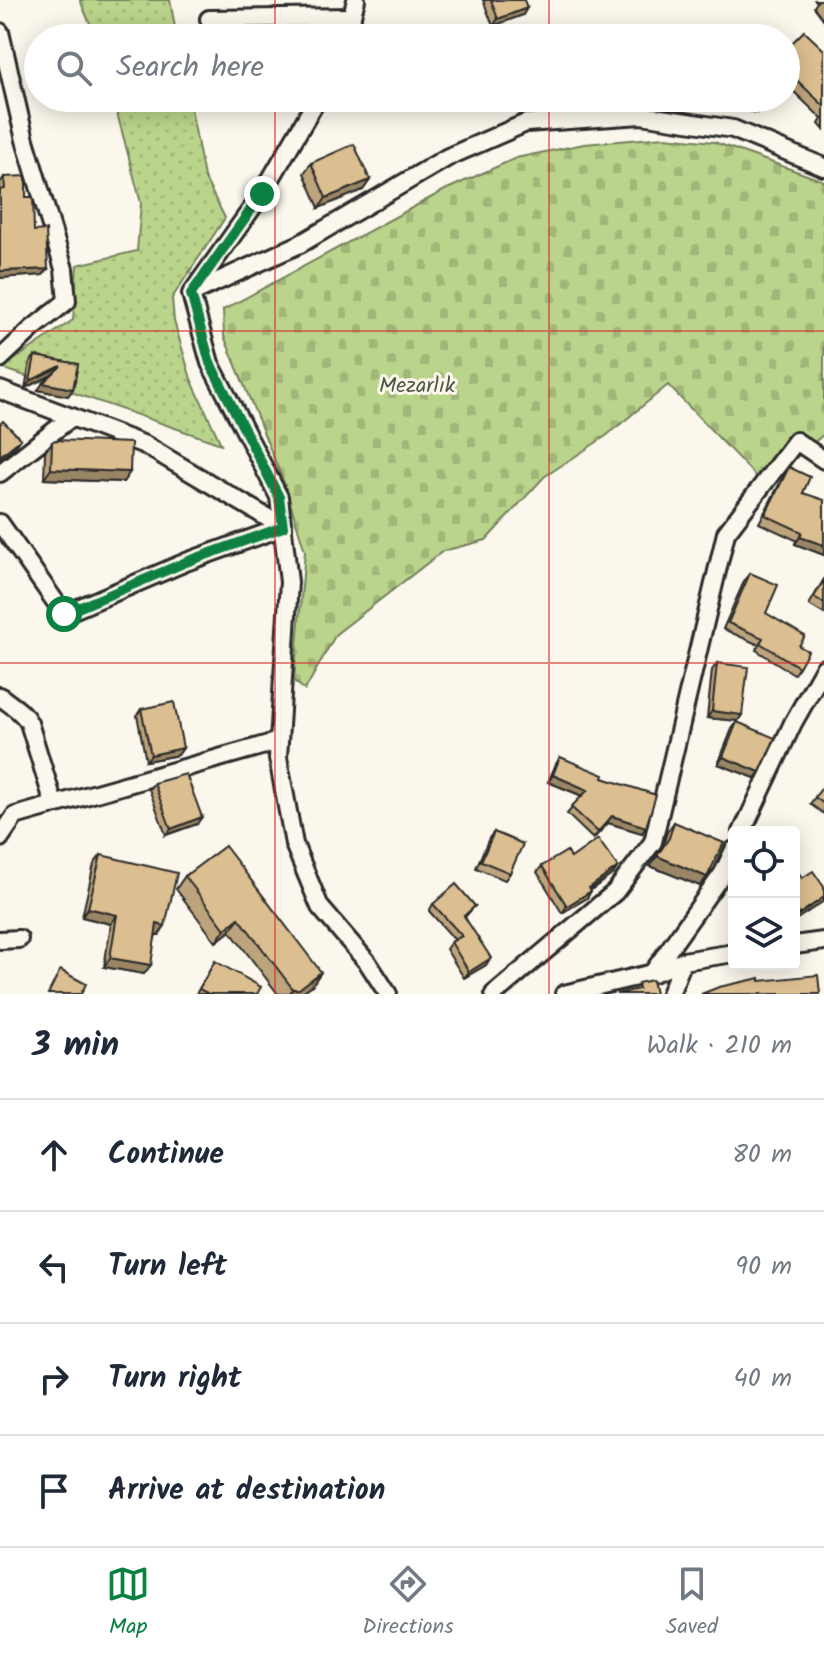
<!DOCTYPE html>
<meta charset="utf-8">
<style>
:root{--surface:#fff;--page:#f6f6f7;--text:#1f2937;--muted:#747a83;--line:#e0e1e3;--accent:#0b8043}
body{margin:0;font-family:Kalam,sans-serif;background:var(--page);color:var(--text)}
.controls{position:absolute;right:24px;bottom:24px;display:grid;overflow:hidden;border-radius:8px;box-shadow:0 4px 20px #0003}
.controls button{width:72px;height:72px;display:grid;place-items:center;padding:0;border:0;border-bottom:2px solid var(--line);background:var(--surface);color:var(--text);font:40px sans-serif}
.stop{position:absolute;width:24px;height:24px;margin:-18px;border:6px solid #0b8043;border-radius:50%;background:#fff}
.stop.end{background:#0b8043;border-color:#fff;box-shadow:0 2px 8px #0008}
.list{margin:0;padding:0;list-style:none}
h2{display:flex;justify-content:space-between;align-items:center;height:104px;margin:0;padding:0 32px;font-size:34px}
h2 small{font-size:26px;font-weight:400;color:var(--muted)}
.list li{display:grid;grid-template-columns:52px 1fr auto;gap:24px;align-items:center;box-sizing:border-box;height:112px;padding:0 32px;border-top:2px solid var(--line)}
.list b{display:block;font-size:30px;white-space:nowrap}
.list em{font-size:26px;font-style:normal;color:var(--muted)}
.icon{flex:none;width:44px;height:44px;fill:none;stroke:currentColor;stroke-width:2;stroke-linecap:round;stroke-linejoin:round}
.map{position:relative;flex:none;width:824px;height:994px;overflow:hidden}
.search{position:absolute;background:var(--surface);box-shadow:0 4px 20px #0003;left:24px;right:24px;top:24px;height:88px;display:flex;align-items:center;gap:20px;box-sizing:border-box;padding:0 28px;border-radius:44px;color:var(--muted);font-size:30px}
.sheet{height:552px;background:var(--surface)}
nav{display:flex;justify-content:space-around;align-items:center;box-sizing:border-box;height:112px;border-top:2px solid var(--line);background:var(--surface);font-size:22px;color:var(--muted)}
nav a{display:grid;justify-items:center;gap:4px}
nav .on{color:var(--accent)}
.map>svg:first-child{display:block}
</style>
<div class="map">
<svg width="824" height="994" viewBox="0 0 824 994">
<defs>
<pattern id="cemetery-stones" width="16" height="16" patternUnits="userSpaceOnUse" patternTransform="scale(2)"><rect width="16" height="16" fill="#bbd48b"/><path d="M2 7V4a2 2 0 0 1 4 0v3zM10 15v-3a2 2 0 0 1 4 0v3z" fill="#a1b678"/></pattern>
<pattern id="park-dots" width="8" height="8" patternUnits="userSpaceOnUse" patternTransform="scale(2)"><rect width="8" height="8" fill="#bbd48b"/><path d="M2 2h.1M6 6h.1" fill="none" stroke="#a1b678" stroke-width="1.8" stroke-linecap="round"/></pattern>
</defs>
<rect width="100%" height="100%" fill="#fbf7ec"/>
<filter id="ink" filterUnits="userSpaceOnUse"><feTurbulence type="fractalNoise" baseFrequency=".0125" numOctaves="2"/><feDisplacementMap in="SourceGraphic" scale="16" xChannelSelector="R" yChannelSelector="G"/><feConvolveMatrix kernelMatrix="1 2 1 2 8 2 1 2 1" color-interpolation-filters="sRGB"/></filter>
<g filter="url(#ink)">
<!-- cemetery -->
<path fill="url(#cemetery-stones)" stroke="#73805b" stroke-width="2" d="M665 137 714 142 824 181V434L764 485 668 385 606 436 544 477 486 540 443 551 336 634 305 690 294 681 305 551 284 483 224 336 223 310 445 190 516 158 584 144Z"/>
<!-- park -->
<g fill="url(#park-dots)" stroke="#73805b" stroke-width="2">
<path d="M80 0H170L177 38H96Z"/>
<path d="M113 98H189L204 177 225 218 172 298 174 321 191 379 221 444 2 368 73 320 77 265 137 251 141 203Z"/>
</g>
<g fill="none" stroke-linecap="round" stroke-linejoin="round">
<!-- minor casing -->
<g stroke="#2b2b2b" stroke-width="22">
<g id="minor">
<path d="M209 19 352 17"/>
<path d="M0 32 25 140 64 269 67 301 32 329 0 359"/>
<path d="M346 38 356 0"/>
<path d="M318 98 262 194 191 294 210 363 279 497 289 582 278 758 294 844 320 907 368 963 388 994"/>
<path d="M192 293 300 244 448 157 526 123 641 115 733 129 824 167"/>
<path d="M0 390 145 445 283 527"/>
<path d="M0 473 72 417"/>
<path d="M0 523 64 614 186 562 283 527"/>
<path d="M0 696C10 705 23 711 29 723L54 804"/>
<path d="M742 832 793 723 824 668"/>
<path d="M0 838 15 816 279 741"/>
<path d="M0 940 19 939"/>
<path d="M794 945 824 941"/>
<path d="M653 972 723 873 734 850"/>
<path d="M494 994 615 892 653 842 726 533 796 441 824 460"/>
<path d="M564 994 653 973 683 961 734 953"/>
<path d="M670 994 683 961"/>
</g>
</g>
<!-- minor -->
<use href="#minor" stroke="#fbf7ec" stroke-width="16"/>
</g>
<!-- wall -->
<g fill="#bda47c" stroke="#2b2b2b" stroke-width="2">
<path d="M483 0H524L523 15 493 26Z"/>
<path d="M815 0H824V20L814 7 817 2Z"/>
<path d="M786 49 824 50V130L819 124 822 119 786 84Z"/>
<path d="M311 163 370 180 363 190 319 208 304 173Z"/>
<path d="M4 177 26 197 34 231 48 269 43 275 0 278V183Z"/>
<path d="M35 356 78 364 73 389 68 396 38 390 51 375 25 388 30 362Z"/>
<path d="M52 442 130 472 123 482 44 479 45 452Z"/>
<path d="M789 467 803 493 824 555 795 544 796 540 759 523 784 475Z"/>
<path d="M750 573 766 613 799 646V667L794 674 756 650 759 645 723 629 745 579Z"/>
<path d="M824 579V614L809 605Z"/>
<path d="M717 663 742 715 738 721 707 718 712 670Z"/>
<path d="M141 709 183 748 178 755 146 761 137 715Z"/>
<path d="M737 722 755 778 718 764 732 729Z"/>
<path d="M560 757 603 778 642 833 608 823 593 839 567 814 582 796 548 782 556 764Z"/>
<path d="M154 783 197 824 166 835 149 789Z"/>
<path d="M824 785V814L810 804Z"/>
<path d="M674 822 700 886 650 866 662 848 667 832Z"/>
<path d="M494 832 510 873 505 880 476 868 489 838Z"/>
<path d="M101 855 159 935H156L144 974 104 967 111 924 82 917 94 864Z"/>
<path d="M571 858 613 874 591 890 587 898 562 913 537 872 542 866Z"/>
<path d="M185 876 321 972 312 985 300 994H278L230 931 216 942 176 889Z"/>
<path d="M433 904 475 906 465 917 486 965 464 978 446 949 451 942 455 940 429 911Z"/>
<path d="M215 961 257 994H196Z"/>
</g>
<!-- shaded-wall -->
<g fill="#9a8665" stroke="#2b2b2b" stroke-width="2">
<path d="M527 8 523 15 493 26 498 19Z"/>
<path d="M697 98H743L764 103 757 113Z"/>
<path d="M370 180 363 190 319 208 326 198Z"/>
<path d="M48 269 43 275 0 278V271Z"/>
<path d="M61 366 56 373 25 388 30 381Z"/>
<path d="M43 383 73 389 68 396 38 390Z"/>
<path d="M21 439 16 446 0 459V456Z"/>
<path d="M51 469 130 472 123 482 44 479Z"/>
<path d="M800 537 824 545V555L795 544Z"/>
<path d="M712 711 742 715 738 721 707 718Z"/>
<path d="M183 748 178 755 146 761 151 755Z"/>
<path d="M723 757 760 772 755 778 718 764Z"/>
<path d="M553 775 588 790 583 796 548 782Z"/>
<path d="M612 816 646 827 642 833 608 823 593 839Z"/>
<path d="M202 817 197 824 166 835 171 829Z"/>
<path d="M657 856 707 877 700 886 650 866Z"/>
<path d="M618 867 613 874 584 894 589 888Z"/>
<path d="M591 891 587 898 562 913 567 906Z"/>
<path d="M824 897V901L794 921 795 917Z"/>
<path d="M88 908 117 915 111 924 82 917Z"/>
<path d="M239 918 230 931 216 942 225 929Z"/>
<path d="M157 924 165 926 159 935 151 934Z"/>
<path d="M110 958 151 965 144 974 104 967Z"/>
<path d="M491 958 486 965 464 978 469 972Z"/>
<path d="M321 972 312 985 300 994H289L293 989Z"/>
</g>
<!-- building -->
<g fill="#dcbf90" stroke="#2b2b2b" stroke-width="2">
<path d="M491 0H524L527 8 498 19Z"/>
<path d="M804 31 824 50V106L786 70V49Z"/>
<path d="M743 98H765L764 103Z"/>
<path d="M354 144 370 180 326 198 311 163Z"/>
<path d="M26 176V197H33L34 231 46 230 48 269 0 271V190L5 189 4 177Z"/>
<path d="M35 356 78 364 73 389 43 383 61 366 30 381Z"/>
<path d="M3 421 21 439 0 456V424Z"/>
<path d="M55 440 131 443 130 472 51 469 52 442Z"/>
<path d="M789 467 810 477 803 493 824 500V545L800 537 802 532 765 515Z"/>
<path d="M750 573 778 585 766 613 805 636 799 646 808 651 799 667 760 643 763 638 728 623Z"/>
<path d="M824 580V603L814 597Z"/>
<path d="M717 663 748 667 742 715 712 711Z"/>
<path d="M174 702 183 748 151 755 141 709Z"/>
<path d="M737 722 775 738 760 772 723 757Z"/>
<path d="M560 757 604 775 603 778 656 795 646 827 612 816 598 832 571 807 588 790 553 775Z"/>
<path d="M186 774 202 817 171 829 154 783Z"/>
<path d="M824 785V804L815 797Z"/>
<path d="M674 822 724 843 707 877 657 856 669 838Z"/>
<path d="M494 832 523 844 510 873 481 861Z"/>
<path d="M598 839 618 867 589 888 591 891 567 906 542 866 567 851 571 858Z"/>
<path d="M225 846 321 972 299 989H293L239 918 225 929 185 876Z"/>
<path d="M101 855 177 873 165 926 157 924 151 965 110 958 117 915 88 908Z"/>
<path d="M797 870 802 878 813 871 824 887V897L795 917 794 872Z"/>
<path d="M456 884 475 906 464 916 491 958 469 972 451 942 462 936 433 904Z"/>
<path d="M215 961 261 987 257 994H209L199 989Z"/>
<path d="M60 970 86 984 81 994H48Z"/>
<path d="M818 975 820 994H701L719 987 760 978V981Z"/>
<path d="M652 980 655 994H616L639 989 638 983Z"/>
</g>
</g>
<g fill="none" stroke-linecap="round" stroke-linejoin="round" filter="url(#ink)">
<!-- route -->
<path stroke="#0b8043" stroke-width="10" d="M64 614 186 562 283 527 279 497 210 363 191 294 262 194"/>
</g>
<!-- grid -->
<path fill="none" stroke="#d62828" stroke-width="2" stroke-opacity="0.55" d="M275 0V38M549 0V38M275 98V994M549 98V994M0 331H824M0 663H824"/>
<g text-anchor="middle" stroke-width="6" stroke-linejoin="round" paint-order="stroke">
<!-- park labels -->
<g font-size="22" fill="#4f5543" stroke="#fbf7ec">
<text x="417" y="392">Mezarlık</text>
</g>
</g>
</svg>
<div class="controls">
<button><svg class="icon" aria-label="locate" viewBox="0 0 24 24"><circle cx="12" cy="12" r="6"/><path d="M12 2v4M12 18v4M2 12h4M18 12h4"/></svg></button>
<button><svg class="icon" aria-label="layers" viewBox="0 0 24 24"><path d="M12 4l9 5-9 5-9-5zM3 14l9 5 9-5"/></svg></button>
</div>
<div class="stop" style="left:64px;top:614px"></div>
<div class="stop end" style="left:262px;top:194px"></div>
<div class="search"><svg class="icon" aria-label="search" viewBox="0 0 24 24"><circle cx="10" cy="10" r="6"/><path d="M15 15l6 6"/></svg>Search here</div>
</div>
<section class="sheet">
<h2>3 min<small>Walk · 210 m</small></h2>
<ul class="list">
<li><svg class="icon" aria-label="ahead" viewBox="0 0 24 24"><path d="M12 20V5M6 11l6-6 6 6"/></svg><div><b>Continue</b></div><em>80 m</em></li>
<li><svg class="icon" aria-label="left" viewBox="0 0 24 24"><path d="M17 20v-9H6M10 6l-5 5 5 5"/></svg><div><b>Turn left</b></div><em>90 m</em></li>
<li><svg class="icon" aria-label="right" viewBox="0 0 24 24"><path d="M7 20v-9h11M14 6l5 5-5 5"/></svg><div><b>Turn right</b></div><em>40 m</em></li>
<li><svg class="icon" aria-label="arrive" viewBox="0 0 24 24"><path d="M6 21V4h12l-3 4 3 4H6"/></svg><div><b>Arrive at destination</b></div></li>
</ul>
</section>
<nav>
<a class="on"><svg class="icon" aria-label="map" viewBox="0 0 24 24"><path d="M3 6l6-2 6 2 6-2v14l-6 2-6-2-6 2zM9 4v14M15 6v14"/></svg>Map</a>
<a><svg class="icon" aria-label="directions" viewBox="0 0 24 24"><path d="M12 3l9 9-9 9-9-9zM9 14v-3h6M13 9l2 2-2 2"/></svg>Directions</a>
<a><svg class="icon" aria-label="saved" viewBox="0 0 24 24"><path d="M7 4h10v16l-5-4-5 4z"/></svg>Saved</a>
</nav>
